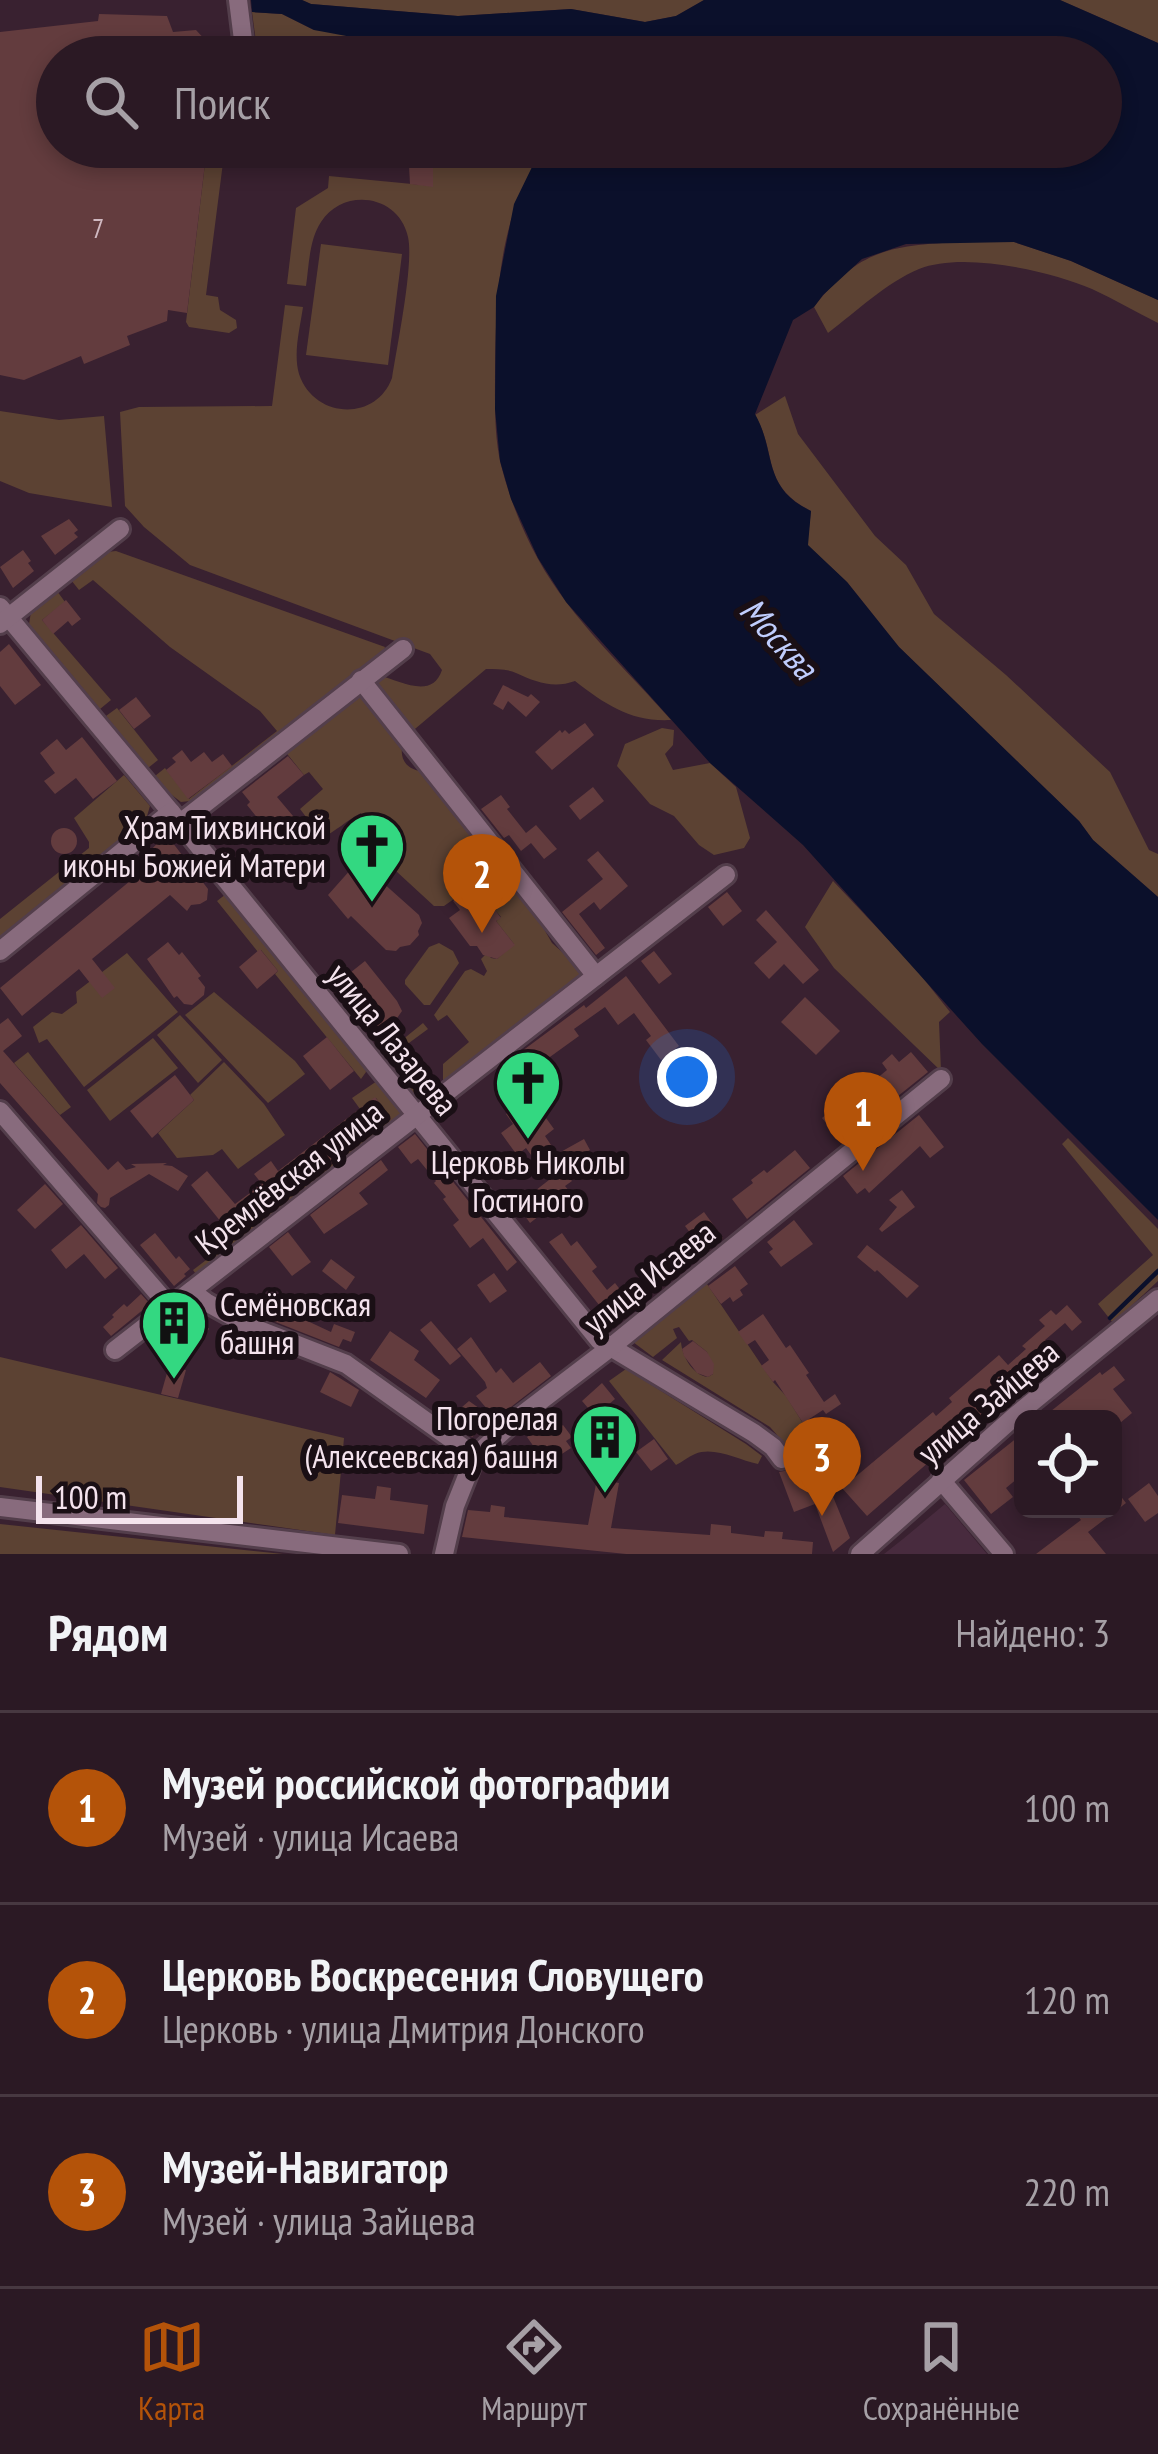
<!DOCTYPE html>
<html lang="ru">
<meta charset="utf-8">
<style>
:root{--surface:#2b1924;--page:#372631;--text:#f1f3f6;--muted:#a6a0a6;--line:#473841;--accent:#b45309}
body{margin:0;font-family:"PT Sans Narrow",sans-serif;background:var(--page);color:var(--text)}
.controls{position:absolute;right:36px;bottom:36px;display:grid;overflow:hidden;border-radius:18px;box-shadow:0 6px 18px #0003}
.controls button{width:108px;height:108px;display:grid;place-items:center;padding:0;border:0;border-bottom:3px solid var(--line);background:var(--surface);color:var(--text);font:60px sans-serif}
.scale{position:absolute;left:36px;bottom:30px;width:207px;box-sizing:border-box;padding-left:12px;border:6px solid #f4e3ed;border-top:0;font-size:33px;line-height:42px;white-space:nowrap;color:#f4e3ed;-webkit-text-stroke:9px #1a0f15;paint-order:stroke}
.you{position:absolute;left:687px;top:1077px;width:42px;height:42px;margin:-30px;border:9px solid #fff;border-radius:50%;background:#1a73e8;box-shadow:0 0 0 18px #1a73e833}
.badge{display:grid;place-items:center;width:78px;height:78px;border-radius:50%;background:var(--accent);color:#fff;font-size:39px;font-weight:700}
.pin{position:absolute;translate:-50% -99px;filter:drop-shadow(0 3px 6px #0008)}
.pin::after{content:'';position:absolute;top:63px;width:42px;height:36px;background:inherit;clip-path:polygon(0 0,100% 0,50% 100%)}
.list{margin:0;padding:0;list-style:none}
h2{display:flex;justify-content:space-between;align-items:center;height:156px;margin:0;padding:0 48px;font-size:51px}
h2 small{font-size:39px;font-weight:400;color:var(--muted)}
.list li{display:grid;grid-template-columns:78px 1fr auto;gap:36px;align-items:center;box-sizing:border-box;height:192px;padding:0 48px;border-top:3px solid var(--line)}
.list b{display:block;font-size:45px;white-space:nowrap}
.list p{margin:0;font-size:39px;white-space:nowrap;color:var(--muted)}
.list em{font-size:39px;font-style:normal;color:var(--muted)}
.icon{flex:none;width:66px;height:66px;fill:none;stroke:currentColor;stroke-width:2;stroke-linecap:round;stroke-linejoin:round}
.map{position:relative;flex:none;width:1158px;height:1554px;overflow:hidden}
.search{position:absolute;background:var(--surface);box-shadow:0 6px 18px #0003;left:36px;right:36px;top:36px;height:132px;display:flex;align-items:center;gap:30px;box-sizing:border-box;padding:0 42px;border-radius:66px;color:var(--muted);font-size:45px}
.sheet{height:732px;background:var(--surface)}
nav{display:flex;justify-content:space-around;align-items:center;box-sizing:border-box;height:168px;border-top:3px solid var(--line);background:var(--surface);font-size:33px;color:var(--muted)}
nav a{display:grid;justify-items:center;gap:6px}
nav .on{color:var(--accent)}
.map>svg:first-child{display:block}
</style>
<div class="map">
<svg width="1158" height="1554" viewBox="0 0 1158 1554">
<rect width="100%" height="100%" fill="#392130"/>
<!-- built -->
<path fill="#482b3e" d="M945 1504 987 1554H884L903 1539Z"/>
<!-- green -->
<g fill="#5c4233">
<path d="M302 0H704L676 16 645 22 571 9 458 16 311 4Z"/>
<path d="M1060 0H1158V43Z"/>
<path d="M252 12 282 14 314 30 527 39 548 48 638 57H335L277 41 276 44 256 42Z"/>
<path d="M207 147H225L206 295 218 297 220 310 236 320 237 328 229 333 189 327 186 322Z"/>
<path d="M433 147H545C498 218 496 292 495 374 495 404 494 436 501 465 509 497 522 530 538 559 571 619 626 669 671 720 631 722 606 705 575 681 553 689 536 682 516 673 508 669 496 669 486 669L409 734 372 685 378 675C401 681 432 700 442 670L430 654 190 565 144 527 125 506 120 412 139 407 272 406 285 305 303 307C300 328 293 353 299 374 314 419 376 422 392 378 397 346 414 264 408 237 399 194 343 187 321 222 309 240 309 266 306 286L287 284 296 208 328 188 329 176 433 186Z"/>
<path d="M962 242H1014L1071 261 1158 300V323C1136 312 1114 299 1092 289 1050 271 963 251 919 269 886 283 857 311 828 333L814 307C858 249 893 245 962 242Z"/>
<path d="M321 244 402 254 388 365 306 355Z"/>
<path d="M785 396 798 434 875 536 906 565 934 614 1006 675 1110 772 1149 850 1158 854V897L1093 840 1079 821 899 647 847 582 807 545 811 511C760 485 778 454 755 415Z"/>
<path d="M0 411 59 420 104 416 112 507 29 493 0 481Z"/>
<path d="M116 551 385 647 381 658 203 797 201 794 190 801 181 802 168 792 155 776 165 768 189 799 277 731 260 711 170 647 93 580 79 590 71 580 107 552Z"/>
<path d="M57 591 65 602 42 620 111 700 100 709 29 624 31 612Z"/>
<path d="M359 691 403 742C398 761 408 771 427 772L524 894 552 943 579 967 582 974 581 980 443 1085V1064L469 1042 447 1015 438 1021 434 1015 465 971 471 969 484 976 487 971 481 959 487 953 491 958 497 959 514 944 496 921 501 917 481 894 478 896 471 887 444 906H434L371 848 374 843 367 837 362 841 361 813C346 821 336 831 322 838L300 809 323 789 309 772 304 775 284 750Z"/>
<path d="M117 708 158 760 148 768 106 716Z"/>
<path d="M662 728 674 730 673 745 665 754 673 770 710 763 736 787 750 838 744 848 714 855 699 845 674 816 650 804 617 766 625 744Z"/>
<path d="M124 775 150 806 147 816 133 831 0 939V919L89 848V842L74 818Z"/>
<path d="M833 881 915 968 950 1012 939 1022 941 1071 834 968 805 927Z"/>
<path d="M226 894 364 1060 366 1072 361 1079 275 974 278 971 261 950 258 952 217 901Z"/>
<path d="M439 943 453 951 459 963 430 1005H424L405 984V980L429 947Z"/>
<path d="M127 953 178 1012 84 1087 47 1039 39 1043 33 1027 52 1012 62 1014 77 1003 76 992Z"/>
<path d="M214 992 295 1061 305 1074 268 1103 185 1015Z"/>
<path d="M180 1015 222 1060 198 1083 157 1035Z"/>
<path d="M423 1023 428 1029 398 1051 422 1080 428 1076 436 1079 435 1093 424 1100 413 1098 400 1080 405 1070 390 1050Z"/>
<path d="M153 1038 178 1068 110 1121 87 1090Z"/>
<path d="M28 1052 71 1107 60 1115 14 1063Z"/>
<path d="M224 1062 264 1104 285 1135 238 1169 222 1149 213 1155 177 1158 158 1133 194 1100 190 1095Z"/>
<path d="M377 1081C388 1087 403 1104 403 1117L198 1277 193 1270 391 1119 376 1098 360 1109 352 1098Z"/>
<path d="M1068 1138 1158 1229V1281L1113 1323 1098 1304 1153 1255 1062 1144Z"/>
<path d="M703 1278 773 1382 786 1396 834 1473 829 1477 813 1453 798 1459 770 1427 662 1360 681 1342C682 1355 692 1375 708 1377L713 1374 707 1352 692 1340 689 1341 679 1327 673 1329 677 1338 653 1357 633 1342V1336Z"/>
<path d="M0 1357 344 1438 335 1535 0 1487Z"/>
<path d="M626 1369 746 1444 762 1456 758 1464C738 1460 714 1446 695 1454 688 1457 682 1462 676 1465L609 1381Z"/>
<path d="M0 1524 283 1554H0Z"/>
</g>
<!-- water -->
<path fill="#0b102b" d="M251 0H302L311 4 458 16 571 9 645 22 676 16 704 0H1060L1158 43V300L1071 261 1014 242 906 244 862 259 823 295 814 307 793 320 755 414C777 453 761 487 811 511L808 545 847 582 899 647 1079 821 1093 840 1158 897V1220L982 1044 803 845 710 763 566 602 538 558 511 499 500 461 495 409 496 296 514 204 532 167 545 147H1101V57L602 55 580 49 548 48 527 39 489 36 368 40 314 30 282 14 252 12Z"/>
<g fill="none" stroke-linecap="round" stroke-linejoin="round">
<!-- stream -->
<path stroke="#0b102b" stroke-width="4.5" d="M1110 1318 1158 1271"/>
</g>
<!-- building -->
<g fill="#633c3e">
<path d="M99 14 167 16 173 32 196 30 209 44V57H57V147H207L187 313 168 310 167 321 127 336 130 345 84 364 81 356 24 380 0 375V32L98 21Z"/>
<path d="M408 148 433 149V187L410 184Z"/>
<path d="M69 519 78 530 74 533 78 537 55 555 41 536Z"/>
<path d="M23 550 31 561 28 563 34 571 13 588 0 567Z"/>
<path d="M66 600 81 619 72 626 68 621 53 634 42 620Z"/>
<path d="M9 644 41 685 15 705 0 686V652Z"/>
<path d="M503 685 528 697 531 694 540 702 526 717 508 701 503 710 493 704Z"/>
<path d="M136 697 151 716 134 729 119 710Z"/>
<path d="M585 723 594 735 552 770 535 752 560 730 562 733 565 730 569 734Z"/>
<path d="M82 737 117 781 93 799 76 778 55 794 44 781 55 773 40 753 57 739 66 750Z"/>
<path d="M182 750 191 762 204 752 212 762 223 754 232 766 188 799 166 770 176 762 172 758Z"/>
<path d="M288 756 304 775 277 797 304 829 284 845 275 834 272 836 247 805 250 802 242 792Z"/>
<path d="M593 787 604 801 580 820 569 806Z"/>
<path d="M501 795 510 807 507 809 526 833 536 825 557 849 544 859 531 843 521 851 509 835 504 838 481 809Z"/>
<circle cx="64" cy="841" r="13"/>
<path d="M166 834 208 889 207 900 200 904 191 905 187 911 170 895 92 959 115 988 102 998 79 969 22 1016 0 988 158 858 151 850Z"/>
<path d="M598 851 628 886 600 910 594 902 579 914 605 948 596 955 562 912 603 879 587 860Z"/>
<path d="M352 868 374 891 382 882 419 915 422 923 418 931 419 935 410 945 400 947 396 951 386 950 351 916 348 919 328 895Z"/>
<path d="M471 887 478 896 481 894 488 900 501 918 496 921 515 945 497 959 483 955 477 946H470L449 918 460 910 453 901Z"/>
<path d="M727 892 742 911 723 926 708 907Z"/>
<path d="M766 910 819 970 803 984 784 964 769 979 754 963 777 942 756 920Z"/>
<path d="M168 942 179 955 182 952 201 976 198 978 205 987 204 995 192 1005 184 1004 177 996 174 998 147 959Z"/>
<path d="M260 949 278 971 257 989 239 967Z"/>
<path d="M654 951 672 974 659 984 641 961Z"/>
<path d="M365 961 397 1001 402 1011 388 1031 379 1033 373 1039 331 988Z"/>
<path d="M626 976 679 1046 661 1060 646 1040 651 1036 634 1013 618 1025 605 1007 574 1029 579 1036 536 1067 538 1070 530 1076 527 1073 519 1080 506 1063 584 1005 586 1008Z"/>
<path d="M805 997 840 1031 816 1055 781 1022Z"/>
<path d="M8 1018 22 1036 3 1051 108 1170 118 1161 126 1170 136 1167 131 1164 167 1163 163 1165 172 1166 188 1176 178 1191 149 1174 110 1198 109 1205 105 1208 101 1207 97 1203 98 1194 0 1083V1024Z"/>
<path d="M327 1037 354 1071 330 1090 303 1056Z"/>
<path d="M911 1052 928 1072 893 1100 876 1079 887 1070 882 1063 892 1054 899 1062Z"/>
<path d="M175 1075 194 1100 152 1138 130 1111Z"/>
<path d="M375 1097 391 1118 234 1238 191 1185 207 1171 235 1204 262 1184 254 1174 271 1161 278 1171Z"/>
<path d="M843 1100 864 1124 842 1142 822 1118Z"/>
<path d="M519 1104 526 1115 538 1107 554 1129 545 1136 557 1154 584 1139 590 1150 558 1168 539 1166 526 1148 517 1155 501 1133 513 1124 506 1114Z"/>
<path d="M919 1115 944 1147 930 1158 920 1146 869 1193 865 1188 857 1194 843 1176Z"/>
<path d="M415 1134 517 1262 507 1271 483 1238 470 1248 453 1225 459 1220 443 1199 446 1197 434 1183 436 1181 418 1159 411 1164 398 1147Z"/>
<path d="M795 1150 810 1168 747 1219 732 1199 753 1183 751 1180 764 1170 767 1173Z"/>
<path d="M381 1160 388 1170 359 1193 368 1204 324 1234 310 1215Z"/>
<path d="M563 1169 572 1181 565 1186 570 1192 530 1223 517 1205Z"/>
<path d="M45 1184 63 1204 35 1229 17 1210Z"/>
<path d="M902 1190 915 1207 882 1232 879 1229 897 1207 889 1200Z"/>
<path d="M704 1212 723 1238 705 1253 685 1226Z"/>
<path d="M794 1220 813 1244 781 1267 769 1252 773 1249 767 1242Z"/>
<path d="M81 1225 118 1268 105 1279 84 1254 66 1269 51 1250Z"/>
<path d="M288 1232 311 1262 292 1276 269 1247Z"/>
<path d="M155 1233 176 1259 179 1256 190 1269 184 1274 186 1276 174 1286 140 1245Z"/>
<path d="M562 1233 571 1246 577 1241 597 1267 592 1271 607 1290 615 1283 635 1309 615 1325 549 1242Z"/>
<path d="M867 1245 919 1286 907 1298 877 1270 875 1272 857 1257Z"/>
<path d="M331 1259 355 1277 346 1290 322 1271Z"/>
<path d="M735 1266 748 1284 740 1290 743 1295 733 1302 730 1297 721 1304 708 1286Z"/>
<path d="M494 1273 507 1291 490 1303 477 1285Z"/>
<path d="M141 1294 150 1304 111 1336 103 1327 114 1317 112 1315 124 1304 127 1307Z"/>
<path d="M1067 1305 1082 1322 1072 1331 1065 1323 1045 1340 1055 1352 867 1516 842 1488 933 1412 936 1416 952 1402 949 1398 999 1355 1008 1365 1026 1349 1022 1346 1045 1326 1039 1320 1051 1310 1056 1315Z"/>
<path d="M273 1306 287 1312 289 1307 303 1313 301 1318 331 1332 334 1324 355 1332 351 1342 343 1339 339 1347 268 1319Z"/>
<path d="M193 1309 209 1329 185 1351 168 1327Z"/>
<path d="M763 1314 786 1348 790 1345 809 1373 806 1375 824 1402 835 1394 841 1404 826 1414 823 1410 803 1423 775 1380 773 1382 761 1366 769 1360 755 1340 747 1345 738 1332Z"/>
<path d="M431 1321 461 1356 450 1365 420 1330Z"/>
<path d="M390 1331 419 1351 414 1360 440 1380 426 1398 370 1360Z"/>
<path d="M471 1337 496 1373 501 1368 513 1383 540 1362 551 1376 472 1437 468 1432 475 1424 462 1407 469 1401 486 1413 488 1410 476 1396 487 1388 485 1382 457 1349Z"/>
<path d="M693 1341 707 1352 714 1364 713 1374 708 1377 697 1373 684 1356 682 1349Z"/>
<path d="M169 1366 186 1370 178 1398 161 1394Z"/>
<path d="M1114 1366 1125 1380 1113 1389 1132 1413 1120 1423 1116 1419H1041L1100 1372 1102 1375Z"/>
<path d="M330 1372 359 1390 351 1407 320 1392Z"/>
<path d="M602 1383 615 1399 595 1416 582 1401Z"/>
<path d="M548 1416 557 1429 563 1425 572 1437 566 1441 571 1448 551 1461 544 1451 539 1454 527 1437 533 1432 530 1428Z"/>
<path d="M1023 1433V1474L1006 1488 1013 1497 991 1514 964 1480Z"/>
<path d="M654 1439 668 1459 651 1471 636 1452Z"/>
<path d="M805 1456 816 1487 827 1482 850 1538 833 1552 815 1504 794 1512 779 1472 789 1470 795 1460Z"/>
<path d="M597 1479 619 1483 611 1528 710 1535 711 1524 731 1526V1533L764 1537 765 1531 783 1532 782 1539 813 1542 812 1554H626L462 1537 468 1510 490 1512 491 1505 505 1507 504 1517 588 1525Z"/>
<path d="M1149 1483 1158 1496V1513L1145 1522 1128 1499Z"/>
<path d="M377 1486 391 1488 390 1500 428 1505 424 1534 338 1523 342 1495 375 1499Z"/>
<path d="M1113 1486 1126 1503 1088 1532 1106 1554H1036L1081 1520 1072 1509H1113Z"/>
</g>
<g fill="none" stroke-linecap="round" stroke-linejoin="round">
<!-- minor casing -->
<g stroke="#533e4b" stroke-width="24">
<g id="minor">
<path d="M238 0 243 40"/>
<path d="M0 607 180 823 599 1340 754 1433 773 1447 782 1459"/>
<path d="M0 624 120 529"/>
<path d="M361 680 596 976"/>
<path d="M180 823 403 649"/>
<path d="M0 951 171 812"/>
<path d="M0 1111 169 1306"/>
<path d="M191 1291 206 1302 251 1327 346 1364 475 1456"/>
<path d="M115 1350 726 875"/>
<path d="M941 1480 1004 1554"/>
<path d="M0 1507 399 1554"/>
<path d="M444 1554 455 1506 475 1456 518 1418 611 1347 941 1079"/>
<path d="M860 1554 1015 1416 1158 1299"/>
</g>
</g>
<!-- minor -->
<use href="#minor" stroke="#886b7d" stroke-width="18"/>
</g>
<!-- icons -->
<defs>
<g id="church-pin" transform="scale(3.45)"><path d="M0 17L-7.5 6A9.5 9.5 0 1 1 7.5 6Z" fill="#33d881" stroke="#1a0f15"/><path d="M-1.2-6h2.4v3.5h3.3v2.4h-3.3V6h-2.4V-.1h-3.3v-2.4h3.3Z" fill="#111"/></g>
<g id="building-pin" transform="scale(3.45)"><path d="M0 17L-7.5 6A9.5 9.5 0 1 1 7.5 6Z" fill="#33d881" stroke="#1a0f15"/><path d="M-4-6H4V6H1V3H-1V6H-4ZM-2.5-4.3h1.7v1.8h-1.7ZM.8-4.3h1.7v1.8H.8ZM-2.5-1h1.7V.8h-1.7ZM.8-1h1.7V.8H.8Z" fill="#111"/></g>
</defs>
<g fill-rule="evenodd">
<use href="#church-pin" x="372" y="846"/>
<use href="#church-pin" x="528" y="1083"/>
<use href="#building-pin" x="174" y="1323"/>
<use href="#building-pin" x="605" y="1437"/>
</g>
<g text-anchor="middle" stroke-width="12" stroke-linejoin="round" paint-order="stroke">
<!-- number labels -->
<g font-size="27" fill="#d0b9c1">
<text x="98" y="238">7</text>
</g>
<!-- poi labels -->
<g font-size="33" fill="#f4e3ed" stroke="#1a0f15" text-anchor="end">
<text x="326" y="839">Храм Тихвинской<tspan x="326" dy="38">иконы Божией Матери</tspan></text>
<text x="528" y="1174" text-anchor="middle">Церковь Николы<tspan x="528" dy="38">Гостиного</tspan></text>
<text x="220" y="1316" text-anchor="start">Семёновская<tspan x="220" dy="38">башня</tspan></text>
<text x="558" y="1430">Погорелая<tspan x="558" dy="38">(Алексеевская) башня</tspan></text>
</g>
<!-- street labels -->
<g font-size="33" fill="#f4e3ed" stroke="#1a0f15">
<text transform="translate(393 1039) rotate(51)" y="12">улица Лазарева</text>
<text transform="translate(289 1177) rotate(-38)" y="12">Кремлёвская улица</text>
<text transform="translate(649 1277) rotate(-39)" y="12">улица Исаева</text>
<text transform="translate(988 1402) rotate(-40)" y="12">улица Зайцева</text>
</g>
<!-- water labels -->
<g font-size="36" font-style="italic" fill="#c0cdfd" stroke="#1a0f15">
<text transform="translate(779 638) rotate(48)" y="13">Москва</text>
</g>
</g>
</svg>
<div class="controls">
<button><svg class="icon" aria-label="locate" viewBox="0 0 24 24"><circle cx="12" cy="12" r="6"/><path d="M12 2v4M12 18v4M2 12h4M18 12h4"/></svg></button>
</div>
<div class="scale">100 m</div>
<div class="you"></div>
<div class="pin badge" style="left:863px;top:1171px">1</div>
<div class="pin badge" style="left:482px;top:933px">2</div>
<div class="pin badge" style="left:822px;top:1516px">3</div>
<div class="search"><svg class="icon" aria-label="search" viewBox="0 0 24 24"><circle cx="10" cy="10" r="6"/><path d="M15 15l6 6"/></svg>Поиск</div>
</div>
<section class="sheet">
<h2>Рядом<small>Найдено: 3</small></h2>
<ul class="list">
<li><span class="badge">1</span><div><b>Музей российской фотографии</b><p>Музей · улица Исаева</p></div><em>100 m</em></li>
<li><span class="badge">2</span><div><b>Церковь Воскресения Словущего</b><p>Церковь · улица Дмитрия Донского</p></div><em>120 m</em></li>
<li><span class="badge">3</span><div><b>Музей-Навигатор</b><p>Музей · улица Зайцева</p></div><em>220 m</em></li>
</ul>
</section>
<nav>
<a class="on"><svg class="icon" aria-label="map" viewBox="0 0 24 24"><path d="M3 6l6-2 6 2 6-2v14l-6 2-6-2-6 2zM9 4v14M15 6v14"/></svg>Карта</a>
<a><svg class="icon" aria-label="directions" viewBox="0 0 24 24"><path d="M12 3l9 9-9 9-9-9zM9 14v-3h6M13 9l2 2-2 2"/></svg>Маршрут</a>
<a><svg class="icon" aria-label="saved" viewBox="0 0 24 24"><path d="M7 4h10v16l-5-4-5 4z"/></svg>Сохранённые</a>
</nav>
